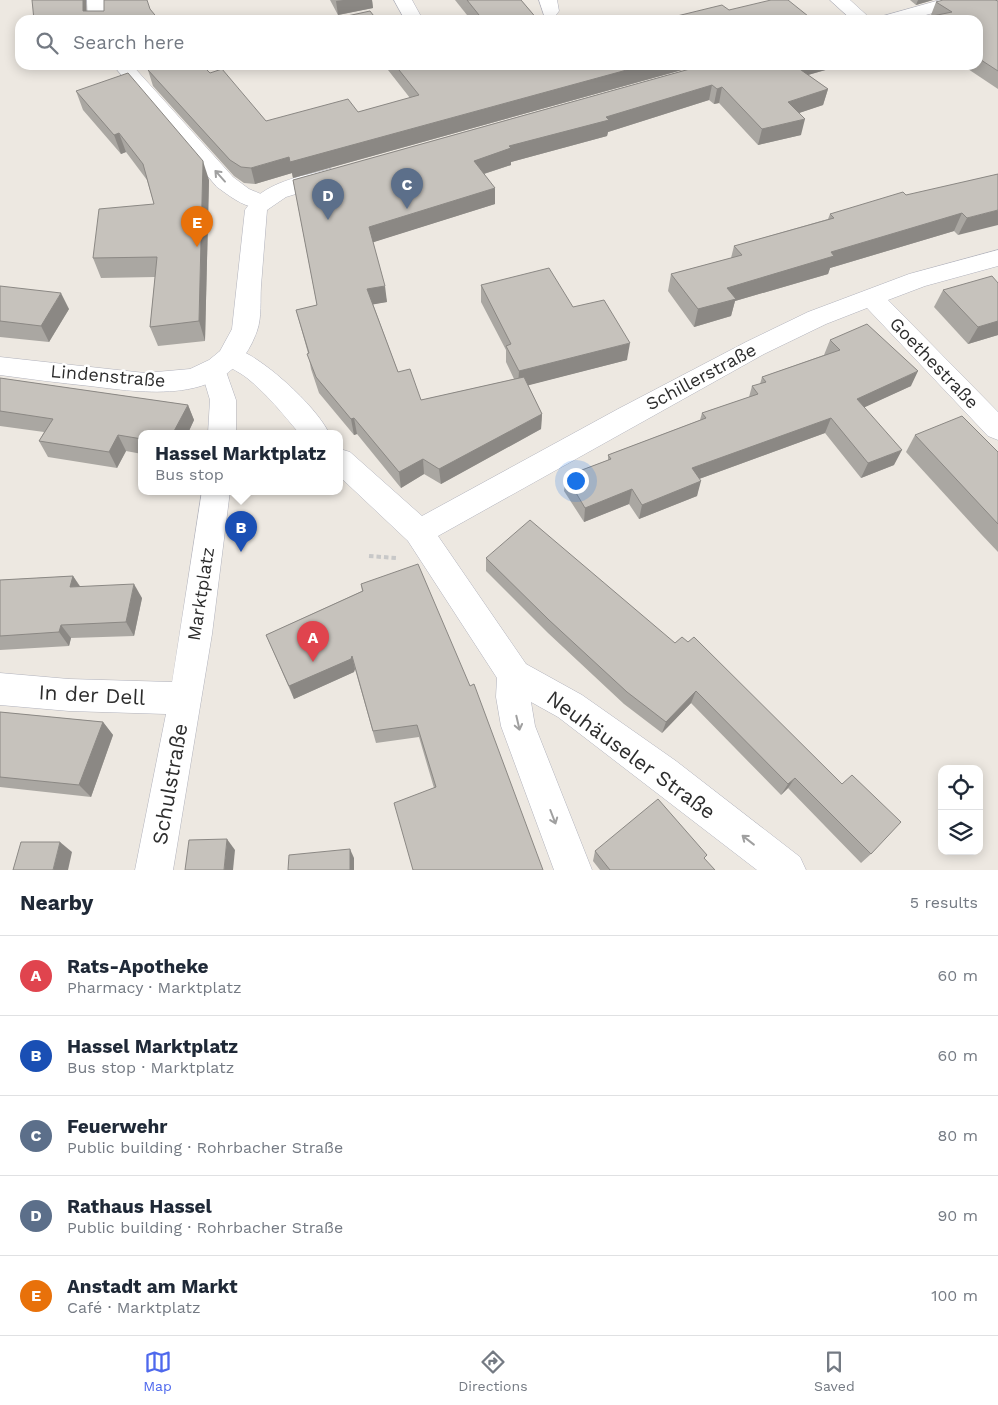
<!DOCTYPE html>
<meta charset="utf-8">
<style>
:root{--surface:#fff;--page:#f6f6f7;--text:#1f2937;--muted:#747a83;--line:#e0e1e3;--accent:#4e68ed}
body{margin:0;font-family:"Work Sans",sans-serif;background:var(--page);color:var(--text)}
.controls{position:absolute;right:15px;bottom:15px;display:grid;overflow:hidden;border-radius:10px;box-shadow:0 2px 12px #0003}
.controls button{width:45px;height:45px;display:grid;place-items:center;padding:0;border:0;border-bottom:1px solid var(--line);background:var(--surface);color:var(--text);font:25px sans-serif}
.you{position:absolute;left:575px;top:480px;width:18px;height:18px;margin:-12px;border:4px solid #fff;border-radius:50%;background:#1a73e8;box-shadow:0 0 0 8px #1a73e833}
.badge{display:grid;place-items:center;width:32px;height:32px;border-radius:50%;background:var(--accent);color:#fff;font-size:16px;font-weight:700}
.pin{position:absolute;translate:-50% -41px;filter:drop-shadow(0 1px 2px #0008)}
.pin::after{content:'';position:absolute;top:26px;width:18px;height:15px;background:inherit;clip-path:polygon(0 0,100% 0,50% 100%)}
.popup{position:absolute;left:138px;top:430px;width:205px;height:65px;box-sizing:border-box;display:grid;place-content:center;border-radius:10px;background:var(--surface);filter:drop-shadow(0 1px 4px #0005);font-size:16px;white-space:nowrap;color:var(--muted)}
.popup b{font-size:19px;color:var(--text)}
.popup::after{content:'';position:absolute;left:50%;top:100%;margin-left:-10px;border:10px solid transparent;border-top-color:var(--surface)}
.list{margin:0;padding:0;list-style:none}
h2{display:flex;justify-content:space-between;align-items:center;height:65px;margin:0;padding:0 20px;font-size:21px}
h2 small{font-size:16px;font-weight:400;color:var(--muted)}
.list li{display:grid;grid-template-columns:32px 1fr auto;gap:15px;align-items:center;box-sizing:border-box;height:80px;padding:0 20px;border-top:1px solid var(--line)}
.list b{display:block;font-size:19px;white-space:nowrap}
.list p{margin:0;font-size:16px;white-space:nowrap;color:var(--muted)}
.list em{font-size:16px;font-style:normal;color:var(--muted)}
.icon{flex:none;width:28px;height:28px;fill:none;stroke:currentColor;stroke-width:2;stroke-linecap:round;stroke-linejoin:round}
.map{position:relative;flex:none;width:998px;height:870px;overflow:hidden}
.search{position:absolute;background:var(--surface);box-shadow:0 2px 12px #0003;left:15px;right:15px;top:15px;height:55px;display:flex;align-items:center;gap:12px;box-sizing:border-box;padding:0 18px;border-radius:15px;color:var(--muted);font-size:19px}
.sheet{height:465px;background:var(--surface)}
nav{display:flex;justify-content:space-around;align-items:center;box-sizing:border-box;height:70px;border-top:1px solid var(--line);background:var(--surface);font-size:14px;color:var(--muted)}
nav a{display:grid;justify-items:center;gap:2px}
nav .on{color:var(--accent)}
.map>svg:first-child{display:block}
</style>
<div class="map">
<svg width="998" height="870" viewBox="0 0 998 870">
<rect width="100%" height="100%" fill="#ede8e1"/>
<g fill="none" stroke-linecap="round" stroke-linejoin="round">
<!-- minor casing -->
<g stroke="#b1b2bc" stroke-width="1">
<g id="minor">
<path d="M87 0H105L106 20H88Z"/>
<path d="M394 0H412L423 20H405Z"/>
<path d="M539 0H557L559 11 556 15 550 16 544 15Z"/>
<path d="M830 0H850L872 20H852Z"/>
<path d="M113 65H132L233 177 249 189 268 197 271 202 268 207C249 212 231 197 217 187Z"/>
<path d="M998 250V266L925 286 888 300 998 412V440L988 436 867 308 826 324 764 354 438 536 526 664 582 695 676 761 800 857 806 870H757L558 717 531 702 535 726 592 870H554L501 726 496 697 497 678 408 541 340 477V449L350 452 422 516 618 409 746 342 808 312 909 274Z"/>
<path d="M232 347C261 355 316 406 329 433H299C283 414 267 394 247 378 237 370 225 367 219 356L223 349Z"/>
<path d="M214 360 223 363 236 400V433H208L210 400 201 370 205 363Z"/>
<path d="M202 491H230L212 634 173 870H135L166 714 69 711 0 705V673L69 679 172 682Z"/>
</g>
</g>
<!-- tertiary casing -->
<g stroke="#b1b2bc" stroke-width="1">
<g id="tertiary">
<path d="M940 0H968L965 4 908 20H880L883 16Z"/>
<path d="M330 169 338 171 341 176 338 181 286 197 267 210C265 235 263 261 261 286 260 300 262 317 257 331 231 405 153 394 90 386 60 383 30 379 0 375V357L145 373 190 369 209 360 220 351 232 329 245 210C263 182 299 177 330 169Z"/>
</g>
</g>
<!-- path -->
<path stroke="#c8c8c8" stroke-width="4" stroke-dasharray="4.5 3" stroke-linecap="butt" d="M369 556 396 558"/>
<!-- minor -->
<use href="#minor" fill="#fff" fill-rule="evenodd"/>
<!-- tertiary -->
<use href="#tertiary" fill="#fff" fill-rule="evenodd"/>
</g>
<!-- wall -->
<g fill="#aaa7a2">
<path d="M330 0H372L373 8 338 15Z"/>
<path d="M455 0H521L538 20H471Z"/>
<path d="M910 0H933L916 5Z"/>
<path d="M998 1V89L962 65H978V20H918V19L932 16 931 15 936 2Z"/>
<path d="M729 10 813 20H676L677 16Z"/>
<path d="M388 65H700L293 178 292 173 255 184 244 183 234 176 153 86 148 70 210 73 266 121 358 112 410 98 388 70Z"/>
<path d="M704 65H843L808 75 828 89 823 105 799 113 801 135 758 145 719 103 714 104 709 100 608 132 607 136 511 162V165L484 174 495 204 373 242 387 302 373 304 398 372 421 400 514 379 506 362V350L481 302V285L573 307 627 360 528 385 542 414 541 429 441 484 424 474 401 488 357 434 354 435 319 393 311 369 308 353 296 310 317 305 293 180Z"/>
<path d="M76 91 209 180 205 341 158 346 150 327 155 277 101 278 93 258 154 204 147 180 126 152 121 154 83 110Z"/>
<path d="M998 174 958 235 954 231 830 268 828 274 735 301 731 316 694 327 668 291 671 274 731 258 734 246 828 219 830 214Z"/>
<path d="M998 283V335L968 344 934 307 943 290Z"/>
<path d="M0 286 69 309 49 342 0 337Z"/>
<path d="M830 340 911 386 864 407 894 465 861 478 825 433 699 479 697 496 639 519 629 504 584 522 564 491 566 476 608 460V455L700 420 702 413 749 397 752 386 760 384 762 377 824 355Z"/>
<path d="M0 378 188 405 194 420 188 433H142V454L126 451 117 468 48 457 39 441 44 432 0 426Z"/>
<path d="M915 435 998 452V552L981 534 906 452Z"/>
<path d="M486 558 675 643 871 854 861 863 788 788 781 795 691 703 662 733 624 704 548 633 486 571Z"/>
<path d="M73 576 80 586 142 598 134 636 71 638 69 646 0 650V580Z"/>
<path d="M361 584 543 870 434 788 419 737 376 743 355 669 354 672 294 699 266 635 362 591Z"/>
<path d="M0 712 103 722 113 735 91 797 0 787Z"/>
<path d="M595 851 704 859 715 870H600L593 861Z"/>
</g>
<!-- shaded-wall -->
<g fill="#8b8884">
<path d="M83 0H86L87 20 83 11Z"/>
<path d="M343 0H372L373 8 338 15 336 1Z"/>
<path d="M918 0H933L916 5Z"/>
<path d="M645 65H700L293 178 292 173 255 184 251 168 289 157Z"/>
<path d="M794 65H843L790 80Z"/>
<path d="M712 85 709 100 608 132 607 136 511 162V165L474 177V161L509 146Z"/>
<path d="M722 87 719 103 714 104 717 89Z"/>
<path d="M828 89 823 105 784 118 788 102Z"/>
<path d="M805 119 801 135 758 145 762 129Z"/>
<path d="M119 133 126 152 121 154 114 135Z"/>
<path d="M203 161 209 180 205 341 199 321Z"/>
<path d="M495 188V204L371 243 369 227Z"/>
<path d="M998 210V225L958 235 967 218Z"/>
<path d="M962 213 954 231 830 268 828 274 735 301 731 316 694 327 698 309 727 288 831 252Z"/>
<path d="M385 286 387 302 370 305 367 289Z"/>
<path d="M61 293 69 309 49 342 41 326Z"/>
<path d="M998 321V335L968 344 978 327Z"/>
<path d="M630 343 627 360 518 388 519 371Z"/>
<path d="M918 371 911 386 850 414 857 399Z"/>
<path d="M188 405 194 420 188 433H173Z"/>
<path d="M542 414 541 429 441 484 439 469Z"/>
<path d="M354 418 357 434 354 435 351 419Z"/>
<path d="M831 418 825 433 688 483 692 468Z"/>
<path d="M118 435 126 451 117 468 109 452Z"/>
<path d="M902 450 894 465 861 478 868 463Z"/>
<path d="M423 459 424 474 401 488 399 472Z"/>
<path d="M701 481 697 496 639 519 642 505Z"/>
<path d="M632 489 629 504 584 522 585 508Z"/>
<path d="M73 576 82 590 70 587Z"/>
<path d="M134 584 142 598 134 636 126 622Z"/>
<path d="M61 625 71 638 69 646 59 632Z"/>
<path d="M352 656 355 669 354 672 294 699 289 686Z"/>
<path d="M696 691 691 703 662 733 666 722Z"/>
<path d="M103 722 113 735 91 797 79 785Z"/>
<path d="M795 778 788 788 781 795 788 784Z"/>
<path d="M227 839 235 850 233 870H224Z"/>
<path d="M60 842 72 852 68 870H53Z"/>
<path d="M350 849 354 858V870H350Z"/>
</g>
<!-- building -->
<g fill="#c6c2bc" stroke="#8b8884">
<path d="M32 0H83V11H104V0H147L150 9 159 20H34Z"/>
<path d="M467 0H521L538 20H483Z"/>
<path d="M771 0H788L813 20H681L677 16 722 5 729 10Z"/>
<path d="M943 0H995L998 1V71L978 58V20H919L918 19 952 12 936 2Z"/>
<path d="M370 11 377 20H339L338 18Z"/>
<path d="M163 65H202L210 73 222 69 266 121 348 99 358 112 419 95 395 65H645L290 162 289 157 251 168 241 167 230 160 148 70Z"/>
<path d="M704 65H794L828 89 788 102 805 119 762 129 722 87 717 89 712 85 606 117 609 120 509 146 511 148 474 161 495 188 369 227 385 286 367 289 398 372 410 369 421 400 524 377 542 414 439 469 423 459 399 472 354 418 351 419 316 377 307 354 309 353 296 310 317 305 293 180Z"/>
<path d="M128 73 203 161 199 321 150 327 157 257 93 258 99 209 154 204 143 164 119 133 114 135 76 91Z"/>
<path d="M998 174V210L967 218 962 213 831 252 834 256 727 288 736 299 698 309 671 274 742 255 734 246 834 218 830 214 903 192 906 195Z"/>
<path d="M549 268 573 307 604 300 630 343 519 371 506 346 511 344 481 285Z"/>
<path d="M992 276 998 283V321L978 327 943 290Z"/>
<path d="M0 286 61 293 41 326 0 321Z"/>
<path d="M867 324 918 371 857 399 902 450 868 463 831 418 692 468 701 481 642 505 632 489 585 508 566 476 611 459 608 455 706 418 702 413 758 394 752 386 766 382 762 377 840 350 830 340Z"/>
<path d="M0 378 188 405 173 433H142V439L118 435 109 452 39 441 53 419 0 411Z"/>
<path d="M962 416 998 452V524L915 435Z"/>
<path d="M530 520 675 643 682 637 688 642 694 637 842 784 852 775 901 822 871 854 795 778 788 784 696 691 666 722 627 692 549 620 486 558Z"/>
<path d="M418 564 470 686 474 684 543 870H413L394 803 436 787 417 725 373 731 352 656 351 659 289 686 266 635 363 591 361 584Z"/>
<path d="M73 576 70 587 134 584 126 622 61 625 59 632 0 636V580Z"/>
<path d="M0 712 103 722 79 785 0 777Z"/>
<path d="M658 799 707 855 704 858 715 870H610L595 851Z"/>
<path d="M227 839 224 870H185L189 840Z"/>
<path d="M21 842H60L53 870H13Z"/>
<path d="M350 849V870H288L289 855Z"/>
</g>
<!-- one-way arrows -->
<defs><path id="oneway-shaft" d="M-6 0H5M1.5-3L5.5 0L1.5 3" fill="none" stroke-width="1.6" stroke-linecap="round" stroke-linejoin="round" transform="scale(1.25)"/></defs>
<g stroke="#a0a0a0">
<use href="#oneway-shaft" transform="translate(220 176) rotate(-132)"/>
<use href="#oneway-shaft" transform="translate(518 723) rotate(77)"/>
<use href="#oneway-shaft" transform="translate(553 817) rotate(69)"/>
<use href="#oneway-shaft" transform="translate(748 840) rotate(-142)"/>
</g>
<g text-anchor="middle" stroke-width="5" stroke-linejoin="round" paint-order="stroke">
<!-- street labels -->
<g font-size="18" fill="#2d2d2d" stroke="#fff">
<text transform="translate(934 363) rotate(46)" y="6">Goethestraße</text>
<text transform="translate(108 376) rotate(5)" y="6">Lindenstraße</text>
<text transform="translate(701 377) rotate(-28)" y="6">Schillerstraße</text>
<text transform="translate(201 594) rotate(-81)" y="6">Marktplatz</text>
</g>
<!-- near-street labels -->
<g font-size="21" fill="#2d2d2d" stroke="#fff">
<text transform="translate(92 695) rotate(3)" y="7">In der Dell</text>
<text transform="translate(631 755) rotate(36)" y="7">Neuhäuseler Straße</text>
<text transform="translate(170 784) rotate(-80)" y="7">Schulstraße</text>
</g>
</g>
</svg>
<div class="controls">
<button><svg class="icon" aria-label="locate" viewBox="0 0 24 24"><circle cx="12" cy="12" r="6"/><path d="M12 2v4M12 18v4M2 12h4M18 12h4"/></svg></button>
<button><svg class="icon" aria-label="layers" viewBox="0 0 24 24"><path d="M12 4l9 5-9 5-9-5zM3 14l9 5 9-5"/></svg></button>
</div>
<div class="you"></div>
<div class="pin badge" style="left:313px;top:662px;background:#e0444e">A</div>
<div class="pin badge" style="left:241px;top:552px;background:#1a4fb4">B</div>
<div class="popup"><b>Hassel Marktplatz</b>Bus stop</div>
<div class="pin badge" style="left:407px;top:209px;background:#5c6f8a">C</div>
<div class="pin badge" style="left:328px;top:220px;background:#5c6f8a">D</div>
<div class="pin badge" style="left:197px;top:247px;background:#e8710a">E</div>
<div class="search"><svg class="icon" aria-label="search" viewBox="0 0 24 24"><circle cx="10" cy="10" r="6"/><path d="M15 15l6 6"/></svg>Search here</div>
</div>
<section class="sheet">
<h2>Nearby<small>5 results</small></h2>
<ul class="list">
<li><span class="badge" style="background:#e0444e">A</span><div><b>Rats-Apotheke</b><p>Pharmacy · Marktplatz</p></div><em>60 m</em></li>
<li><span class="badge" style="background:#1a4fb4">B</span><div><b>Hassel Marktplatz</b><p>Bus stop · Marktplatz</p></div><em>60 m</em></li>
<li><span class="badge" style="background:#5c6f8a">C</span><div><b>Feuerwehr</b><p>Public building · Rohrbacher Straße</p></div><em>80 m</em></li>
<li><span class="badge" style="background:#5c6f8a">D</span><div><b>Rathaus Hassel</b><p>Public building · Rohrbacher Straße</p></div><em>90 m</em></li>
<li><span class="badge" style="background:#e8710a">E</span><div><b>Anstadt am Markt</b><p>Café · Marktplatz</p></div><em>100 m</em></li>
</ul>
</section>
<nav>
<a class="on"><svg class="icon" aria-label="map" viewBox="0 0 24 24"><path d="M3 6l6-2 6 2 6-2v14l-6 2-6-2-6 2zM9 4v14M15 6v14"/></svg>Map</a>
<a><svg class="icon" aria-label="directions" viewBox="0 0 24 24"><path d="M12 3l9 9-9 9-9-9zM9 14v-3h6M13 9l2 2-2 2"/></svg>Directions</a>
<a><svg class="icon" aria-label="saved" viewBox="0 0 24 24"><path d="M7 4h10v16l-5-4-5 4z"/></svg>Saved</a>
</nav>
